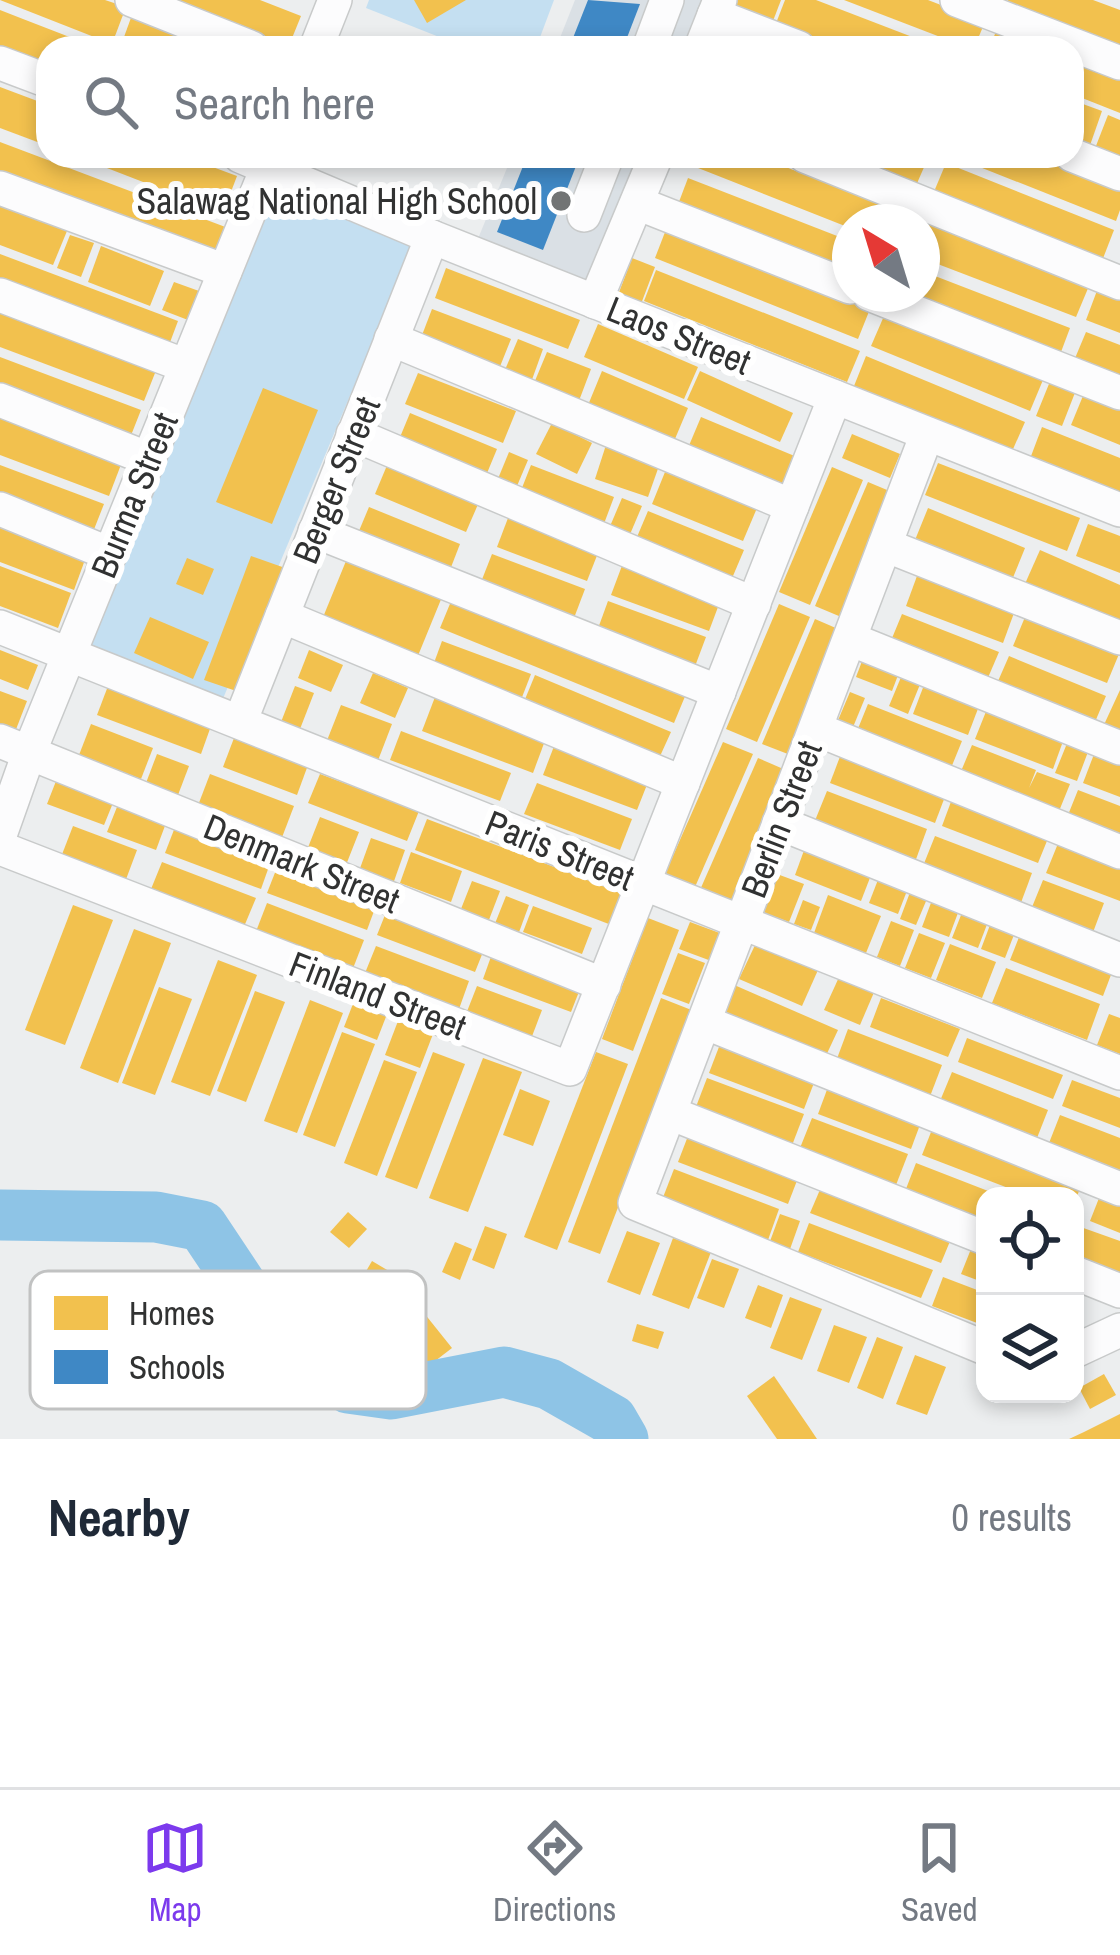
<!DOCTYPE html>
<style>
:root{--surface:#fff;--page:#f6f6f7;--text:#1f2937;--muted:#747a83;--line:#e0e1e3;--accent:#7c3aed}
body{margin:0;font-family:"Archivo Narrow",sans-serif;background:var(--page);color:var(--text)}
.controls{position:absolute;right:36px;bottom:36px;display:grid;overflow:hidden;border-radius:24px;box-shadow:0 6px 18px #0003}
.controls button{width:108px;height:108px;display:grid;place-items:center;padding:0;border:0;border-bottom:3px solid var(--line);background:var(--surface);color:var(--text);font:60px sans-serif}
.compass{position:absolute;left:832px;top:204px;width:108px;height:108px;border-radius:50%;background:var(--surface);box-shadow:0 6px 18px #0003;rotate:322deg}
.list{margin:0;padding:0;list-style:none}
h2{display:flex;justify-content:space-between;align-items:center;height:156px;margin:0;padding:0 48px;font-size:51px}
h2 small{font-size:39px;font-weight:400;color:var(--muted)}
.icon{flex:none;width:66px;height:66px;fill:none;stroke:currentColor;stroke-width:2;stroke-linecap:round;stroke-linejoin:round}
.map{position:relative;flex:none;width:1120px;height:1439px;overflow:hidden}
.search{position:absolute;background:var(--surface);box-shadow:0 6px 18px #0003;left:36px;right:36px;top:36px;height:132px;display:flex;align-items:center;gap:30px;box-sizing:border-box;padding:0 42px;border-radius:36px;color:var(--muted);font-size:45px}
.sheet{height:348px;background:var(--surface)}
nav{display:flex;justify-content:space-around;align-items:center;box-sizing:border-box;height:168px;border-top:3px solid var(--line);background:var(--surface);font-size:33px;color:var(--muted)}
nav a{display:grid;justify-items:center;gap:6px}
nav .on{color:var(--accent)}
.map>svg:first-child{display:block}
</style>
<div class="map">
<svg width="1120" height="1439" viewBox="0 0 1120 1439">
<rect width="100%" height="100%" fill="#eceeef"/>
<!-- built -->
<g fill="#dae0e5">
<path d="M575 0H711L691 48H556Z"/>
<path d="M512 156H647L592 292 475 246Z"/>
</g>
<!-- green -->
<g fill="#c4dff1">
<path d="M369 0H554L536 48H467L366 8Z"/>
<path d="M269 175 414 243 222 701 76 651Z"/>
</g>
<!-- homes -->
<g fill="#f2c14e">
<path d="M0 0H105L126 7 112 44Z"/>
<path d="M152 0H260L301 16 288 48H277Z"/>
<path d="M414 0H466L427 23Z"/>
<path d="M738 0H781L773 21 736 6Z"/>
<path d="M785 0H816L941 48H819L773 31Z"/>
<path d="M844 0H928L985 22 974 48H969Z"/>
<path d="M1008 0H1093L1120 10V49L1006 6Z"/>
<path d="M0 10 23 19 98 48H48V64L33 59 0 46Z"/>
<path d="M132 15 216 48H120Z"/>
<path d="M998 27 1051 48H989Z"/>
<path d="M1072 56 1120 75V113L1072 94Z"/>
<path d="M0 87 48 105V146L0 128Z"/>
<path d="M1072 100 1102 111 1088 151 1072 145Z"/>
<path d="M1108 115 1120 120V161L1094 151Z"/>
<path d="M0 142 228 228 217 256 0 174Z"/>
<path d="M76 156H183L237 176 223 213Z"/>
<path d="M697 156H758L909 216 907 222H850V228L693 166Z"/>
<path d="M834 156H924L928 158 915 188Z"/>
<path d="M952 156H1042L1120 187V210L1116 221Z"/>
<path d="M946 163 1114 230 1102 261 933 194Z"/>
<path d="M688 178 850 241V274L677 207Z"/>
<path d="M0 206 67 231 53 265 0 245Z"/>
<path d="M922 222 1089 286 1076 317 922 258Z"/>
<path d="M667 227 870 309 858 339 655 258Z"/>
<path d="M70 235 94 243 81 277 57 268Z"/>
<path d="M101 246 164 271 150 306 88 282Z"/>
<path d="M0 254 178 321 166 353 0 290Z"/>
<path d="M632 258 655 267 641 304 618 295Z"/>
<path d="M446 268 580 320 568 349 435 298Z"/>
<path d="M656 270 860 351 847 382 644 301Z"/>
<path d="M922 271 1070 328 1058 360 889 294H922Z"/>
<path d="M174 282 199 291 188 320 162 310Z"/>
<path d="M1098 288 1120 297V333L1086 320Z"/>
<path d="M0 308 157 368 144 401 0 347Z"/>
<path d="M432 309 511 339 497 374 419 343Z"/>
<path d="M884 316 1043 380 1030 411 871 346Z"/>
<path d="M598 324 698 367 684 399 584 357Z"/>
<path d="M1086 332 1120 345V381L1073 363Z"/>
<path d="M518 339 543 349 529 388 502 377Z"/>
<path d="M547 352 591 369 577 406 532 388Z"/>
<path d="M866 356 1025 422 1010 456 852 391Z"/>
<path d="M0 357 141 410 128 443 0 395Z"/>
<path d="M602 371 688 408 672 446 586 410Z"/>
<path d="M700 371 793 413 780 442 687 400Z"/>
<path d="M418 373 516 411 503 443 405 404Z"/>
<path d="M1053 374 1078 385 1062 426 1036 416Z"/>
<path d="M263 388 318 410 272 524 216 502Z"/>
<path d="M1085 391 1120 406V445L1071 425Z"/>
<path d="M410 413 497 449 485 478 398 442Z"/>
<path d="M0 415 122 462 109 496 0 455Z"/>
<path d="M701 417 797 457 781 495 685 455Z"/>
<path d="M552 423 592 443 577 474 536 454Z"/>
<path d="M1042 427 1120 458V500L1028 464Z"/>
<path d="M852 434 900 454 890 478 842 458Z"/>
<path d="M606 445 660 463 648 497 595 479Z"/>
<path d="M509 452 528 460 514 493 495 486Z"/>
<path d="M388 463 479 502 466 532 375 494Z"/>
<path d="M938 463 1080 518 1067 551 925 495Z"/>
<path d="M0 465 104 504 91 537 0 502Z"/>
<path d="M531 465 614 497 602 529 518 498Z"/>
<path d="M832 467 863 480 810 605 779 592Z"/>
<path d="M665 472 757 508 743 541 652 504Z"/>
<path d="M868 482 899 495 846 619 815 606Z"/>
<path d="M622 498 642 506 628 539 608 531Z"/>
<path d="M369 507 460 544 448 575 356 538Z"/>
<path d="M928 508 1025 548 1012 580 915 540Z"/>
<path d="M648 511 744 550 730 583 634 544Z"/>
<path d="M508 518 598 553 587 581 497 547Z"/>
<path d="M0 524 86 557 74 590 0 562Z"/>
<path d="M1088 524 1120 536V573L1076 556Z"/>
<path d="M1040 550 1120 585V629L1024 586Z"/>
<path d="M492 554 585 589 574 618 481 582Z"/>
<path d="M251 556 288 569 242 693 204 680Z"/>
<path d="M187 558 214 569 203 595 176 584Z"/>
<path d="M346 561 442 597 415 663 319 627Z"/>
<path d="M623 563 721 599 709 631 611 595Z"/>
<path d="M0 566 71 593 58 628 0 606Z"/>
<path d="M917 576 1014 613 1003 643 906 606Z"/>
<path d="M452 599 686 694 674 723 440 628Z"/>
<path d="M608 601 706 637 694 669 596 634Z"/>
<path d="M779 604 810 617 757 742 726 729Z"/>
<path d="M902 614 999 652 987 680 890 643Z"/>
<path d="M150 617 209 642 193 679 134 653Z"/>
<path d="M1025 617 1119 654 1107 683 1013 646Z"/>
<path d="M815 619 845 632 793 756 762 744Z"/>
<path d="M442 641 531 674 519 705 431 671Z"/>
<path d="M0 650 38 665 28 690 0 679Z"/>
<path d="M309 650 343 665 331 692 298 678Z"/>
<path d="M864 656 900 670 892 691 856 677Z"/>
<path d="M1009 656 1106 696 1092 729 995 688Z"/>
<path d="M904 670 923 677 908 714 889 706Z"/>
<path d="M373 673 408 688 395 718 360 703Z"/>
<path d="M535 675 671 732 656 765 521 709Z"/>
<path d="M924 685 979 706 968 735 913 714Z"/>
<path d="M108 686 211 726 201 754 97 715Z"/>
<path d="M295 686 314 693 300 729 281 722Z"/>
<path d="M1120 690V738L1102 729Z"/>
<path d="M0 691 27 701 15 732 0 727Z"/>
<path d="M850 692 865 698 851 732 836 725Z"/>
<path d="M435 697 546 738 533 773 422 731Z"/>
<path d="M868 704 962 741 951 768 857 731Z"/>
<path d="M989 704 1066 733 1053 769 975 739Z"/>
<path d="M341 705 392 724 377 763 326 743Z"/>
<path d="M91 724 153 748 141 779 79 755Z"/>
<path d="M401 731 511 773 500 801 390 760Z"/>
<path d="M1070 736 1091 744 1077 781 1055 773Z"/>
<path d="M234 738 308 765 297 795 223 767Z"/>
<path d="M556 741 650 777 637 810 543 775Z"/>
<path d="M723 742 753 754 695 887 665 874Z"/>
<path d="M972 745 1036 770 1029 788 1037 772 1070 784 1055 821 959 776Z"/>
<path d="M1096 749 1120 758V797L1083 783Z"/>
<path d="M157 754 189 766 178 795 146 783Z"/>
<path d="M841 754 946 794 935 823 830 783Z"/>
<path d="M758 758 788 771 730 903 700 890Z"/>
<path d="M60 771 117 793 104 825 47 804Z"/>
<path d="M210 774 294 806 281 840 197 808Z"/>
<path d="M320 774 419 811 407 841 308 803Z"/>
<path d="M537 783 632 819 620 850 524 814Z"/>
<path d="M1078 790 1120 806V841L1066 820Z"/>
<path d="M827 791 927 829 915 862 814 823Z"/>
<path d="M121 797 169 815 156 850 107 832Z"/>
<path d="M952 799 1049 836 1038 863 942 826Z"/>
<path d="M320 817 359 832 346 865 307 850Z"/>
<path d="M427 819 626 894 614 926 415 850Z"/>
<path d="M177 822 272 858 261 889 165 853Z"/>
<path d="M73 826 137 850 125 882 61 857Z"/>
<path d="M935 836 1032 873 1019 908 921 871Z"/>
<path d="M371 838 405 850 393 884 359 871Z"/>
<path d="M1059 841 1120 865V901L1046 873Z"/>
<path d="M806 845 873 870 861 901 795 875Z"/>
<path d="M411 852 462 871 451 902 400 883Z"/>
<path d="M162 862 256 898 243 929 149 894Z"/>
<path d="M278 865 377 903 367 930 267 893Z"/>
<path d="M881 872 910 883 898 914 869 903Z"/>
<path d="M777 874 804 884 789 922 762 912Z"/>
<path d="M1043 880 1104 903 1092 935 1030 912Z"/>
<path d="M472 881 500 891 487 925 459 914Z"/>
<path d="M912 887 929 894 916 925 900 919Z"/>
<path d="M935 892 962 902 949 937 922 927Z"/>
<path d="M828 895 881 916 866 953 814 933Z"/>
<path d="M506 896 529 905 518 935 494 926Z"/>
<path d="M803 900 820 907 811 930 794 924Z"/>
<path d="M267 903 364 940 352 971 255 934Z"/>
<path d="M73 905 113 920 65 1045 25 1030Z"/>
<path d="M965 905 991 914 978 948 952 938Z"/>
<path d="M533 906 592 928 582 954 523 932Z"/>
<path d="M387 910 485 947 475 972 377 935Z"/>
<path d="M993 917 1017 927 1005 958 981 949Z"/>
<path d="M648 918 679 930 633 1051 602 1039Z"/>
<path d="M891 921 914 930 900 966 877 957Z"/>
<path d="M690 922 725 935 714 962 679 949Z"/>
<path d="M134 929 171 943 118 1083 80 1068Z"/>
<path d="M1021 932 1114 967 1103 996 1010 960Z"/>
<path d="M919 933 945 943 931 978 905 968Z"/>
<path d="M756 943 818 970 802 1006 739 979Z"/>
<path d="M950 944 996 962 982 998 936 980Z"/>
<path d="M376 946 469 981 459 1009 365 973Z"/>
<path d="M493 951 582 984 571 1012 483 979Z"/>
<path d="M678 953 705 963 689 1004 662 994Z"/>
<path d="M218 960 257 975 210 1096 171 1082Z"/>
<path d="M1006 968 1100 1004 1087 1040 992 1003Z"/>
<path d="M840 975 875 990 860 1025 824 1010Z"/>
<path d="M732 984 838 1030 823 1062 718 1015Z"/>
<path d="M477 986 542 1010 531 1039 466 1014Z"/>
<path d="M159 987 192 999 155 1095 122 1083Z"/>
<path d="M255 991 285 1002 246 1102 217 1091Z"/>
<path d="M356 996 389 1009 377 1040 344 1027Z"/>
<path d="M661 998 694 1011 600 1254 568 1242Z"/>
<path d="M881 998 960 1029 948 1057 870 1027Z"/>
<path d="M310 1000 343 1013 297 1133 264 1121Z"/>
<path d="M1109 1014 1120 1018V1054L1097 1045Z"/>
<path d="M398 1021 433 1034 420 1068 385 1055Z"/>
<path d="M848 1029 942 1065 929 1099 835 1064Z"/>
<path d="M342 1032 375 1044 335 1147 303 1135Z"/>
<path d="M967 1038 1063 1075 1053 1099 958 1062Z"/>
<path d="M722 1039 817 1075 804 1109 709 1073Z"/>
<path d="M433 1052 465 1064 417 1189 385 1177Z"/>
<path d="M596 1052 628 1064 557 1250 524 1237Z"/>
<path d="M483 1058 522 1072 468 1212 429 1198Z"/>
<path d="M384 1060 417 1072 377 1176 344 1163Z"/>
<path d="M952 1072 1048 1110 1037 1138 940 1101Z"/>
<path d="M707 1078 804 1114 791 1148 694 1112Z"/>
<path d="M1072 1080 1120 1098V1128L1062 1106Z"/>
<path d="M828 1087 921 1122 911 1149 818 1114Z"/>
<path d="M520 1089 550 1101 533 1146 503 1135Z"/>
<path d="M1060 1115 1120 1138V1170L1049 1143Z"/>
<path d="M812 1118 908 1154 896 1185 800 1148Z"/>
<path d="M933 1127 1082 1184 1077 1196H1029L922 1155Z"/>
<path d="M688 1136 798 1178 788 1204 678 1162Z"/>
<path d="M916 1163 1001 1196H985V1225L904 1194Z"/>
<path d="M674 1169 779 1209 768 1240 662 1200Z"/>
<path d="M822 1185 953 1234 941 1263 810 1213Z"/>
<path d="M1101 1193 1120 1200V1233L1090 1221Z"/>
<path d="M348 1212 367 1229 349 1248 330 1232Z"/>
<path d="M780 1214 800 1221 789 1252 769 1244Z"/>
<path d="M809 1223 933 1270 921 1298 798 1252Z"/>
<path d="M1075 1225 1120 1241V1277L1075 1259Z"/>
<path d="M485 1226 507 1234 494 1269 472 1260Z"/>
<path d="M627 1231 660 1243 640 1295 607 1282Z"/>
<path d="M673 1238 711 1252 689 1309 652 1295Z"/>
<path d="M455 1242 472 1249 460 1280 442 1272Z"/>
<path d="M973 1244 985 1248V1283L961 1274Z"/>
<path d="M712 1259 739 1269 724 1308 697 1298Z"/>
<path d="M372 1261 394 1274 380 1297 358 1285Z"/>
<path d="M943 1277 985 1293V1326L932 1306Z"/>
<path d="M758 1285 783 1295 771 1328 745 1318Z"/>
<path d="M790 1297 822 1309 802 1360 770 1348Z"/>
<path d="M420 1308 452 1348 426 1368 395 1328Z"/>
<path d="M637 1324 664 1332 658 1349 632 1341Z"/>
<path d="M834 1325 867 1337 849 1383 817 1371Z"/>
<path d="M877 1337 903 1347 883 1399 857 1388Z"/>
<path d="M915 1355 946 1367 927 1415 896 1404Z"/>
<path d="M1104 1374 1116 1395 1090 1409 1079 1388Z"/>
<path d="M774 1376 809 1427 817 1439H777L747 1396Z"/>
<path d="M1120 1414V1439H1069L1084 1432Z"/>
</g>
<!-- schools -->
<g fill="#3f88c5">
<path d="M588 0 640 4 623 48H569Z"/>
<path d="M527 156H580L543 250 497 232Z"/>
</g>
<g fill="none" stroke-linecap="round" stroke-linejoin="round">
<!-- river -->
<path stroke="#8ec4e6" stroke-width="51" d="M0 1215 156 1217 202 1226 258 1310 298 1351 348 1388 391 1394 504 1372 549 1384 612 1420 623 1439"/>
<!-- minor casing -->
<g stroke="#c8caca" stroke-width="36">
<g id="minor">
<path d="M132 0 252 48"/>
<path d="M957 0 1120 63"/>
<path d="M714 15 799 48"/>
<path d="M316 48 335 0"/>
<path d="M649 48 667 0"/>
<path d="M701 48 720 0"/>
<path d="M0 63 48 81"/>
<path d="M1072 155 1120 174"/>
<path d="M240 156 432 237 1120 510"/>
<path d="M805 156 1120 283"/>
<path d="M0 188 225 271"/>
<path d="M637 203 850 287"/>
<path d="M584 215 607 156"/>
<path d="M869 294 1120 393"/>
<path d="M0 295 186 366"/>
<path d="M595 302 656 156"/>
<path d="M391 339 792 506"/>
<path d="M0 400 149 459"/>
<path d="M353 434 754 604"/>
<path d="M927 434 635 1203 985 1348"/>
<path d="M0 509 110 554"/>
<path d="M315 531 719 692"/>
<path d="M885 545 1120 638"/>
<path d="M282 616 683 783"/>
<path d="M0 627 1120 1073"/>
<path d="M850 639 1120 748"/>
<path d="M240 722 432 237"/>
<path d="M816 729 1120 852"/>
<path d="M0 741 604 985"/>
<path d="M779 823 1120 960"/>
<path d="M0 835 29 753 272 156"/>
<path d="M0 848 570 1069 835 397"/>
<path d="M704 1022 1120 1189"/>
<path d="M670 1113 985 1238"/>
<path d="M1075 1273 1120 1291"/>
<path d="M1075 1351 1120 1330"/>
</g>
</g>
<!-- minor -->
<use href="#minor" stroke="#fcfcfd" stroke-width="33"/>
</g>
<!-- markers -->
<circle fill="#727474" stroke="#fff" stroke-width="4.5" cx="561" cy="201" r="12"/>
<g text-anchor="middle" stroke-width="12" stroke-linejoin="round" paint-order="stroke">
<!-- poi labels -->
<g font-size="36" fill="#313232" stroke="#fff" text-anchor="end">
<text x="537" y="214">Salawag National High School</text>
</g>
<!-- street labels -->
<g font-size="36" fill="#313232" stroke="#fff">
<text transform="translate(679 335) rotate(22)" y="13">Laos Street</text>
<text transform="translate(336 480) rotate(-68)" y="13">Berger Street</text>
<text transform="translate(134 495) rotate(-68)" y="13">Burma Street</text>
<text transform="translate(781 819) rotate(-69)" y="13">Berlin Street</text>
<text transform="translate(560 850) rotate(22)" y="13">Paris Street</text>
<text transform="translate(302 863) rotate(22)" y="13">Denmark Street</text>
<text transform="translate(378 995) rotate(21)" y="13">Finland Street</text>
</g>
</g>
<!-- legend -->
<rect x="30" y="1271" width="396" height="138" rx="18" fill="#fff" stroke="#c1c2c2" stroke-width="3"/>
<rect x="54" y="1296" width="54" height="34" fill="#f2c14e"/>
<rect x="54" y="1350" width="54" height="34" fill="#3f88c5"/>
<g font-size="33" fill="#313232">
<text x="129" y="1325">Homes</text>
<text x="129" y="1379">Schools</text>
</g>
</svg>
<div class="controls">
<button><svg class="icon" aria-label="locate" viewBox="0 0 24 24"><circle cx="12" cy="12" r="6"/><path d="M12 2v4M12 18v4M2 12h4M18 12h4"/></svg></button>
<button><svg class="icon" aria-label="layers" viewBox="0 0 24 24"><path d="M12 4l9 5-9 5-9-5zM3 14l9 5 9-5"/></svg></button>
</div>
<svg class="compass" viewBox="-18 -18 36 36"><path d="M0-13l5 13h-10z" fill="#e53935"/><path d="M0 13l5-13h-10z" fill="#747a83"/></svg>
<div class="search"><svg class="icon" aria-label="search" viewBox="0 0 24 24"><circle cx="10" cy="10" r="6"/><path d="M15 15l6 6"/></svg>Search here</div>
</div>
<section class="sheet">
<h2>Nearby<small>0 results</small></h2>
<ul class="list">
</ul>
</section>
<nav>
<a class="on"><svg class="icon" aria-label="map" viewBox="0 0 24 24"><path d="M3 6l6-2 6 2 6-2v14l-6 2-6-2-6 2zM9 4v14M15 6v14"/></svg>Map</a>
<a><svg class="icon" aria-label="directions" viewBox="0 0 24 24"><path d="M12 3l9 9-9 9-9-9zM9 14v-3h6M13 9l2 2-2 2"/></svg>Directions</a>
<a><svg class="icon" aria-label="saved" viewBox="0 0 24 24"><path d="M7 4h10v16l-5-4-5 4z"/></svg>Saved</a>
</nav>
